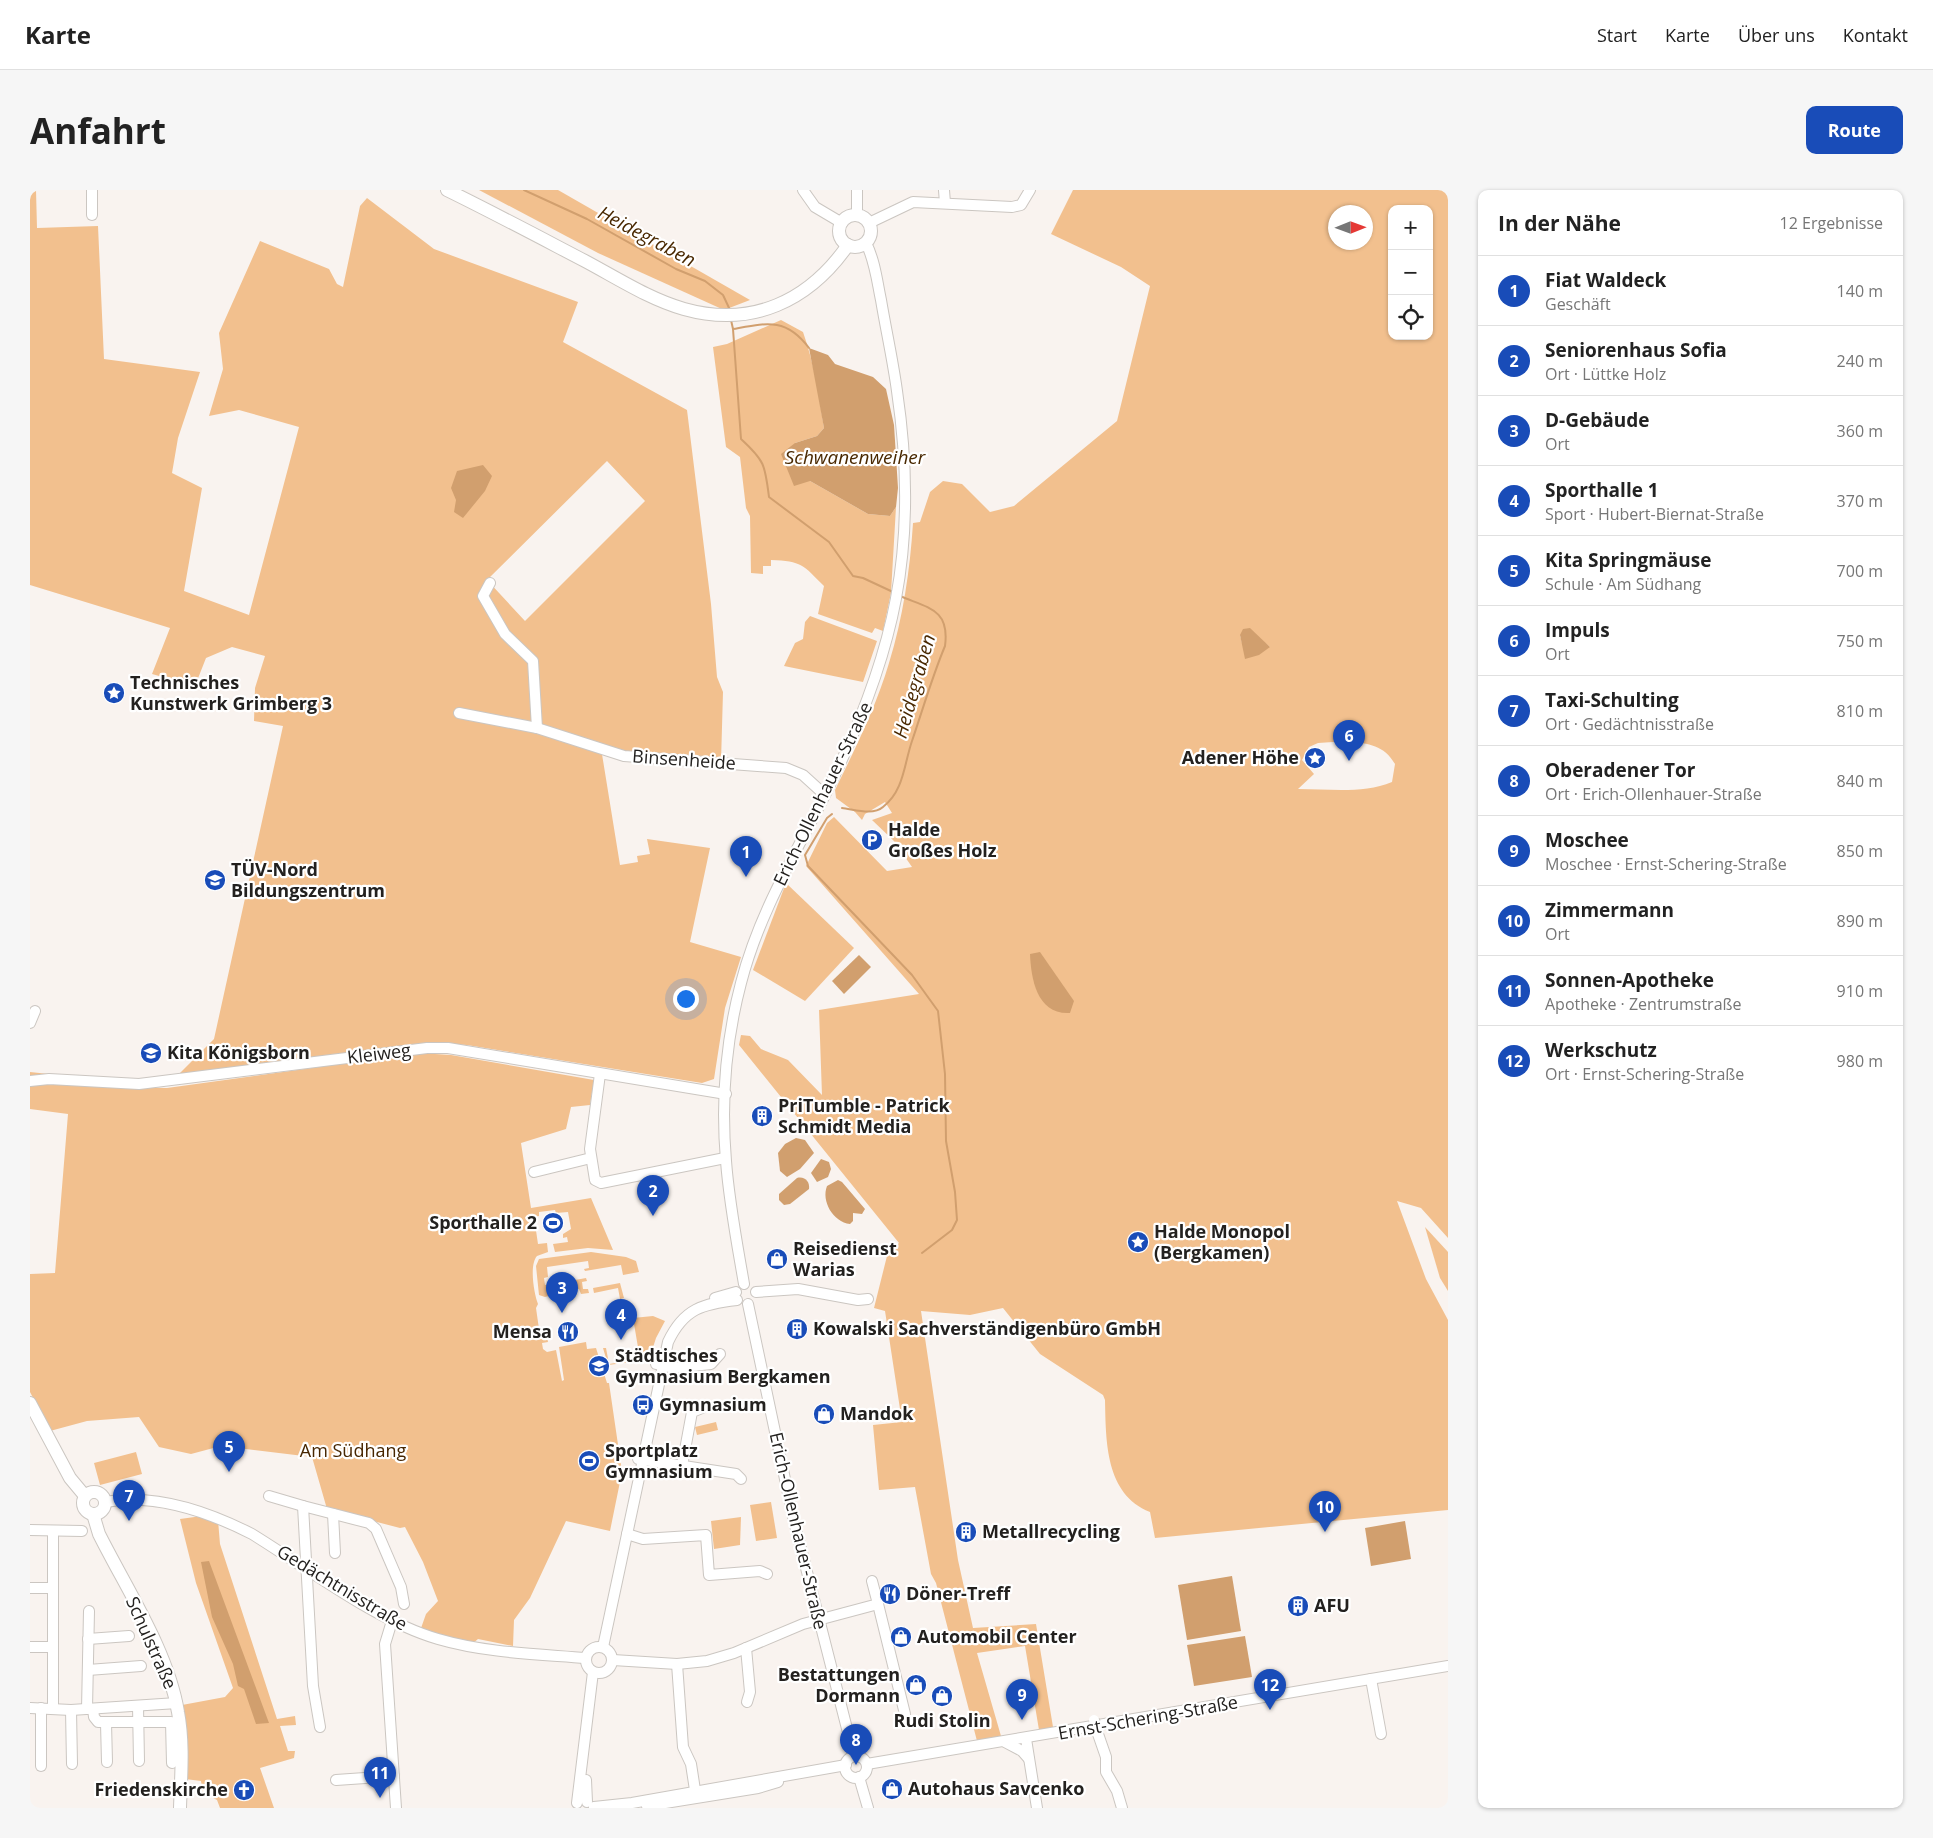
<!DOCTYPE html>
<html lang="de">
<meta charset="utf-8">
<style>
:root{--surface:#fff;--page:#f6f6f6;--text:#222;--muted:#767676;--line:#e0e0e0;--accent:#194cb8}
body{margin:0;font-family:"Open Sans",sans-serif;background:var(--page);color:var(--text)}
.controls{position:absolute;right:15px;top:15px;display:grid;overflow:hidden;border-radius:10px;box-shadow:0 1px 4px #0004}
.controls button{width:45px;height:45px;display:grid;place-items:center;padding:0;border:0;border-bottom:1px solid var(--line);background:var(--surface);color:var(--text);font:25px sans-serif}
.compass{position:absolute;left:1298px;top:15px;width:45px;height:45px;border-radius:50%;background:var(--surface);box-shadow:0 1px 4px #0004;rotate:89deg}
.you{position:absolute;left:655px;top:808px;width:18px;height:18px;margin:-12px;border:4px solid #fff;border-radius:50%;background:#1a73e8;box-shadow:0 0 0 8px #1a73e833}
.badge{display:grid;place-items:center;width:32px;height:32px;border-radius:50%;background:var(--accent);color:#fff;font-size:16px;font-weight:700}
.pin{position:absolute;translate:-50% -41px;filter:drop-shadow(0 1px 2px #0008)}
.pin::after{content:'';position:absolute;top:26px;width:18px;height:15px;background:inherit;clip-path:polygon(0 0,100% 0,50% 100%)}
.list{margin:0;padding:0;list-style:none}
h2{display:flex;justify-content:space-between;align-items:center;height:65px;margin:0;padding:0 20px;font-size:21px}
h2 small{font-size:16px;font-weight:400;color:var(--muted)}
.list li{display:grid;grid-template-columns:32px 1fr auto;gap:15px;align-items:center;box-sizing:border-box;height:70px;padding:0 20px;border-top:1px solid var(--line)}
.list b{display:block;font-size:19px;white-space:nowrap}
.list p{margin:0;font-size:16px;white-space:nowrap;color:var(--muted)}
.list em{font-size:16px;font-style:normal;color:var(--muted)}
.icon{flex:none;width:28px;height:28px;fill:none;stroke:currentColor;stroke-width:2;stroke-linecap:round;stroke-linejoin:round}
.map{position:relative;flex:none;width:1418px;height:1618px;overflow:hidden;border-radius:10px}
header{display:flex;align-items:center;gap:30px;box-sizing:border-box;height:70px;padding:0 25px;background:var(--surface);border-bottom:1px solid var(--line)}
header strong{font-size:24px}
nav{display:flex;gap:28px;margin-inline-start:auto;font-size:18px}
.intro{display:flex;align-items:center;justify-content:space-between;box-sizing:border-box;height:120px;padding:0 30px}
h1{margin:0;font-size:35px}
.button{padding:12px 22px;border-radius:10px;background:var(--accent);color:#fff;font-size:18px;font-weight:700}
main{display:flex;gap:30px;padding:0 30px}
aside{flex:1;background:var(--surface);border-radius:10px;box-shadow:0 1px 4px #0004}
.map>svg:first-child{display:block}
</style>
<header>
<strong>Karte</strong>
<nav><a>Start</a><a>Karte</a><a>Über uns</a><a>Kontakt</a></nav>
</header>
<div class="intro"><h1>Anfahrt</h1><a class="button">Route</a></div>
<main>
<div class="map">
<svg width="1418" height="1618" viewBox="0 0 1418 1618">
<rect width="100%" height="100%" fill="#f9f3ef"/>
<!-- green -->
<g fill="#f2c08e" fill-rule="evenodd">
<path d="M0 0H6L7 38 68 36 74 169 170 182 148 248 142 283 172 298 154 401 219 425 269 237 209 220 179 226 193 179 189 143 230 51 299 79 307 94 313 97 330 16 337 8 404 59 548 112 533 152 657 220 681 414 687 487 693 502 691 572 623 567 571 558 590 675 608 672 607 666 620 664 617 649 680 658 660 752 711 767 695 818 684 889 672 893 437 855 397 853 148 885 184 849 253 536 224 531 225 498 235 466 202 457 176 468 165 496 122 484 140 438 0 395ZM577 271 615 311 495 431 457 390Z"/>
<path d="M449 0H528L720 110 694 120 568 63Z"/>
<path d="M1043 0H1418V1048L1391 1018 1367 1011 1396 1089 1418 1130V1320L1125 1348 1120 1322C1075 1304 1076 1251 1075 1210L1073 1205 1010 1164 973 1118 940 1125 891 1121 928 1370 943 1438 1006 1434 1023 1537 1009 1540 995 1456 947 1463 971 1546 947 1551 906 1393 901 1384 885 1297 849 1300 843 1235 872 1232 855 1121 844 1118 858 1062 869 1053 709 855 711 845 720 846 731 859 758 870 792 905 789 820 889 804 776 676 797 633 804 627 857 681 882 677 864 651 842 630 862 623 855 612 835 624 832 630 825 622 806 608 805 600C825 559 846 517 859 473 873 428 880 380 883 333L890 332 900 302 913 291 932 294 960 322 984 316 1087 231 1120 96 1091 77 1021 44ZM1362 19H1399V146H1362ZM1306 22H1336V52H1306ZM1210 445 1229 448 1240 457 1212 453ZM1318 551C1339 554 1354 555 1365 574L1362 592C1333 604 1299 599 1268 599L1284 584 1272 570 1279 557 1288 553Z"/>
<path d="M751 130 773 142C784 173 789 206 794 238L787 246 765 253 780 291 838 324 860 326 866 317 861 403 853 441 845 438 842 443 788 424 794 396C773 375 772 371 741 370V376H733V384L721 383 720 326 716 318 710 267 696 257 683 157 697 154Z"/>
<path d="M780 426 847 451 833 492 754 476 765 453 773 449 775 432Z"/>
<path d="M756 693 824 758 775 811 723 780Z"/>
<path d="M389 863 421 865 564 890 560 915 541 917 536 939 491 953 501 1018 561 1008 583 1060 558 1058 525 1062 523 1054 538 1052 537 1047 533 1048V1044L541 1039 538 1022 526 1023 525 1020 509 1022V1026L504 1027 508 1054 517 1053 518 1062 507 1066C499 1075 504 1104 508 1114L506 1118 509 1139 516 1143 518 1152 512 1153 513 1159 517 1162 526 1160 532 1191 534 1190 529 1157 556 1152 557 1159 566 1158 577 1193H579L592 1282 580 1341 536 1331 500 1408 484 1430 483 1456 448 1449 441 1455 390 1441 396 1424 408 1411 393 1372 375 1337 370 1338 297 1319 282 1267 191 1256 161 1264 129 1257 109 1227 57 1231 20 1241 0 1202V1084L25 1083 38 924 0 919V882L47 887 43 893 72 897 137 898Z"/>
<path d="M1395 1037 1418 1062V1101L1410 1088Z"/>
<path d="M561 1062 596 1067 606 1071 609 1082 593 1085 591 1075 555 1081 554 1079 559 1078 558 1071 517 1077 518 1087 514 1088 515 1095 524 1094 526 1104 515 1107 509 1105 506 1076 509 1069Z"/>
<path d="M556 1088 557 1091 552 1092 553 1099H558L559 1103 551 1104 549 1099 531 1103 529 1093Z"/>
<path d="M590 1093 594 1108 590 1109 588 1098 564 1103 563 1098Z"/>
<path d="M623 1126 635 1131 626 1148 619 1170 578 1175 573 1158H576L579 1174 610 1169 603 1128Z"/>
<path d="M686 1232 688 1240 667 1245 665 1237Z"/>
<path d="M106 1262 112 1284 70 1295 64 1273Z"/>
<path d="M741 1312 747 1348 726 1351 720 1315Z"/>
<path d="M172 1326 188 1330 190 1354 247 1529 265 1526 266 1535 250 1536 258 1561H265L264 1568 230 1578 244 1618H190L187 1610 173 1603 171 1591 155 1589 152 1515 195 1507 203 1498 166 1393 150 1329Z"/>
<path d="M711 1327 710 1355 684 1359 681 1331Z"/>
</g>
<!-- water -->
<g fill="#d19f6e">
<path d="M779 158 798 165 805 174 843 187 856 199 864 235 868 298 866 317 860 326 838 324 780 291 764 296 751 264 765 253 787 246 794 238Z"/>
<path d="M453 275 462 286 455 301 433 328 424 322 426 310 421 298 427 281Z"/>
<path d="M1220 438 1240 457 1229 465 1215 469 1210 445 1213 439Z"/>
<path d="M1010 762 1044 811 1040 823C1007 825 1001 789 1000 764Z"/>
<path d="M829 765 841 777 814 804 802 791Z"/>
<path d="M766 948 775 950 784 963 770 979 757 987 750 981 748 963 755 954Z"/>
<path d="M791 969 799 972 801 979 798 987 787 992 781 983Z"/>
<path d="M767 988C775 986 780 992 779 999L760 1014 754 1015 749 1010V1004Z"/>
<path d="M808 990 812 992 835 1019 832 1024 823 1023V1031L820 1034C803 1032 791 1011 797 996Z"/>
<path d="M1375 1331 1381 1369 1341 1376 1335 1338Z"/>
<path d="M179 1371 239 1533 226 1534 214 1499 208 1496 203 1474 182 1427 171 1372Z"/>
<path d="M1202 1386 1211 1441 1157 1450 1148 1395Z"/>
<path d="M1215 1446 1222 1487 1164 1496 1157 1455Z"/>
</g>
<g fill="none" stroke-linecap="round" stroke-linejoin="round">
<!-- stream -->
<g stroke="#d19f6e" stroke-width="2">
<path d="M494 0 557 29 646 79 675 91 693 105 700 120"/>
<path d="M701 130 703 139C736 133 756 127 779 158"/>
<path d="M703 139 711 249C735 271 735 275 739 307L799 352 823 386 833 388 863 402"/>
<path d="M812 618C823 619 843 626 853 617 874 601 874 574 882 551 893 519 902 487 915 456 920 419 898 418 870 406"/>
<path d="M802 624 797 628 775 665 778 676 882 785 908 821 915 884 916 951 925 1002 927 1030 922 1040 892 1063"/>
</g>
<!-- minor casing -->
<g stroke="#cbc6c1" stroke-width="12">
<g id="minor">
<path d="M773 0 785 17 812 33"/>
<path d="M914 0 915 13"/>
<path d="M62 25V0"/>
<path d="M827 25V0"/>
<path d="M839 33 883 12 982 17 991 15 1000 0"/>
<path d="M460 393 453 406 475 444 503 471 507 538"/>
<path d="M429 523 507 538 594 566 756 578 773 585 795 605"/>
<path d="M0 833 5 821"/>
<path d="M570 884 560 959 565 990 571 993 695 968"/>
<path d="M0 891 19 889 109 894 397 858H418L696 904"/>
<path d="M504 982 561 968"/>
<path d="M714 1094C707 1053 699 1012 696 971 691 912 696 850 711 793 728 726 764 666 795 605 865 466 890 356 867 201 863 171 856 140 851 110 847 91 845 71 836 53"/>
<path d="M726 1102 768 1099 828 1110 838 1109"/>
<path d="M685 1108 706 1102"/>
<path d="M718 1114 763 1327 824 1566"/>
<path d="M626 1174 643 1178 681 1174 690 1164"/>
<path d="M608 1269 706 1284 711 1289"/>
<path d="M652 1276 662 1222 672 1218"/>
<path d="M239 1306 273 1316"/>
<path d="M75 1312C125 1303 179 1322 222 1344 279 1379 346 1431 408 1449 456 1463 507 1464 556 1468"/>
<path d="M303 1324 305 1363"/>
<path d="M0 1340 52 1341"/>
<path d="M23 1341V1519"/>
<path d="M597 1344 613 1349 676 1345 679 1385 730 1381 737 1384"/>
<path d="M0 1398H22"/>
<path d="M848 1414 875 1524"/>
<path d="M362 1431 355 1454 366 1618"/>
<path d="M58 1449 99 1446"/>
<circle cx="569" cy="1470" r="13"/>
<path d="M0 1457H22"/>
<path d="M573 1457 638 1152C654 1118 673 1114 707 1110"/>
<path d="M716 1458 720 1502 717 1512"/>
<path d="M583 1470 647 1474 677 1471 704 1463 773 1434 848 1414 842 1391"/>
<path d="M647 1474 653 1557 661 1574 665 1600"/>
<path d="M58 1480 111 1476"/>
<path d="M1341 1489 1351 1544"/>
<path d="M108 1516 109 1571"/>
<path d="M0 1518 41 1520 147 1513"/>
<path d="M11 1518V1576"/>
<path d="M57 1519 59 1421"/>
<path d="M63 1519 64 1527 68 1532H141L142 1573"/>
<path d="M41 1520 42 1574"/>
<path d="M76 1533 77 1572"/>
<path d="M290 1537 283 1496 273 1316 339 1333 346 1339 371 1397 374 1414"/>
<path d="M1068 1544 1076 1567V1582L1087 1601 1092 1618"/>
<path d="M996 1549 1007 1618"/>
<path d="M975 1552 992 1561 999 1569"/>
<circle cx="826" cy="1577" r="11"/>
<path d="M837 1574 1418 1476"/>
<path d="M829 1587 838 1618"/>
<path d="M306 1590 364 1586"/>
<path d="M556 1590 557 1612"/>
<path d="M547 1613 563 1482"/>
<path d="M617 1616 728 1598 748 1592"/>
<path d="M564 1617 602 1613 816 1575"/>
</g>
</g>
<!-- major casing -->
<g stroke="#cbc6c1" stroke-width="14">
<g id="major">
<path d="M417 0C464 23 509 47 555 71 587 88 619 109 654 119 722 138 779 111 818 55"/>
<circle cx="825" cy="41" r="16"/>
<path d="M0 1213 40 1288 55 1306"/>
<circle cx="64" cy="1313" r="11"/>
<path d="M63 1324 69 1344C97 1400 138 1461 148 1522 154 1554 151 1586 150 1618"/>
</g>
</g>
<!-- minor -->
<use href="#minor" stroke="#fff" stroke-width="10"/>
<!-- major -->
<use href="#major" stroke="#fff" stroke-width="12"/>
<!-- minor-bridge casing -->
<g stroke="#cbc6c1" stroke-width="12" stroke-linecap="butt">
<path id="minor-bridge" d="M1064 1530 1068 1544"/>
</g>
<!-- minor-bridge -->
<use href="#minor-bridge" stroke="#fff" stroke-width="10"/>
</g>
<!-- icons -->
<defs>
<g id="sight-disc" transform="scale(1.125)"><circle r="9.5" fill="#194cb8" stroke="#fff"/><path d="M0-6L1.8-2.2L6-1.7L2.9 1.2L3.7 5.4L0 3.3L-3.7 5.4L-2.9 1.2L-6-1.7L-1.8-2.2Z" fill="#fff"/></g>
<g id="parking-disc" transform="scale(1.125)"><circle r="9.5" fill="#194cb8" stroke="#fff"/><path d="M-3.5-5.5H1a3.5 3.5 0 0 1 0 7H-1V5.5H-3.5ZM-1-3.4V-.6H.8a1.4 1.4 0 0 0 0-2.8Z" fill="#fff"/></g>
<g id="school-disc" transform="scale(1.125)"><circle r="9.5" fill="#194cb8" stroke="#fff"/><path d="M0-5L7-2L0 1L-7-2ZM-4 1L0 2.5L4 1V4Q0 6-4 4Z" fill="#fff"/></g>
<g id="building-disc" transform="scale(1.125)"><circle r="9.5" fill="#194cb8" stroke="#fff"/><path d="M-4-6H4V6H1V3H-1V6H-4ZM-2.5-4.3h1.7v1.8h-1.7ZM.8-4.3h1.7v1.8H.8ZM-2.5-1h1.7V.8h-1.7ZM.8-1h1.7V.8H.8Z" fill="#fff"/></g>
<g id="stadium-disc" transform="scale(1.125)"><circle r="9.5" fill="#194cb8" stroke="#fff"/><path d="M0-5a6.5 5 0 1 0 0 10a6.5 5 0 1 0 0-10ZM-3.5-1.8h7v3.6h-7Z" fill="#fff"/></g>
<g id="shop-disc" transform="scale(1.125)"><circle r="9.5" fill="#194cb8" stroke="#fff"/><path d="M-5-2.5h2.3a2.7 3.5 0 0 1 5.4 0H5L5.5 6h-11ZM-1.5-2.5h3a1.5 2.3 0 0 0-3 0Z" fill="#fff"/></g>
<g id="restaurant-disc" transform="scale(1.125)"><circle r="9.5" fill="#194cb8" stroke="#fff"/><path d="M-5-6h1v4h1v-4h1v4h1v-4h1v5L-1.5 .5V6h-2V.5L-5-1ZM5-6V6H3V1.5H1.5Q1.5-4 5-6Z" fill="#fff"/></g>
<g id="bus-disc" transform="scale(1.125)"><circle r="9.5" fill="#194cb8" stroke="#fff"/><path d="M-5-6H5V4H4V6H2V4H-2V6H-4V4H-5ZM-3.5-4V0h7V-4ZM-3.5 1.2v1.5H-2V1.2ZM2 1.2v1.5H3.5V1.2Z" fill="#fff"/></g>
<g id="church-disc" transform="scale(1.125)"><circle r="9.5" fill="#194cb8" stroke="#fff"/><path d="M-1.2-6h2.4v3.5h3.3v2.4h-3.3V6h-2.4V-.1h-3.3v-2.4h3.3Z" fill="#fff"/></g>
</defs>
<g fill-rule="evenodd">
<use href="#sight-disc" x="84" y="503"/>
<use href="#sight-disc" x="1285" y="568"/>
<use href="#parking-disc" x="842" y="650"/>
<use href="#school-disc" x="185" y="690"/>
<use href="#school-disc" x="121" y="863"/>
<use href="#building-disc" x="732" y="926"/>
<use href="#stadium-disc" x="523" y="1033"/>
<use href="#sight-disc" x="1108" y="1052"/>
<use href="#shop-disc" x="747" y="1069"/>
<use href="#building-disc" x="767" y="1139"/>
<use href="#restaurant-disc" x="538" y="1142"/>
<use href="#school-disc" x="569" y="1176"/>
<use href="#bus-disc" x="613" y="1215"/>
<use href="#shop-disc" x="794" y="1224"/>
<use href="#stadium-disc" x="559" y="1271"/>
<use href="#building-disc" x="936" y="1342"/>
<use href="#restaurant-disc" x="860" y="1404"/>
<use href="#building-disc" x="1268" y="1416"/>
<use href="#shop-disc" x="871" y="1447"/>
<use href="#shop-disc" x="886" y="1495"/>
<use href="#shop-disc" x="912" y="1506"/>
<use href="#shop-disc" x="862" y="1599"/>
<use href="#church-disc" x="214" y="1600"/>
</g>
<g text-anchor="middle" stroke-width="4.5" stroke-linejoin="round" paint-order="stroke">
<!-- poi labels -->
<g font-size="18" font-weight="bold" fill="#23211f" stroke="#fff" text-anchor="start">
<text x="100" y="499">Technisches<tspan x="100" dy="21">Kunstwerk Grimberg 3</tspan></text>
<text x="1269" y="574" text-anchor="end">Adener Höhe</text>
<text x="858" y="646">Halde<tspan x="858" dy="21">Großes Holz</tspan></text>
<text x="201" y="686">TÜV-Nord<tspan x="201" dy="21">Bildungszentrum</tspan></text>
<text x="137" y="869">Kita Königsborn</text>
<text x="748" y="922">PriTumble - Patrick<tspan x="748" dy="21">Schmidt Media</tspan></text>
<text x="507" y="1039" text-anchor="end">Sporthalle 2</text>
<text x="1124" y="1048">Halde Monopol<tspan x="1124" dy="21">(Bergkamen)</tspan></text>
<text x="763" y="1065">Reisedienst<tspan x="763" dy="21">Warias</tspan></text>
<text x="783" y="1145">Kowalski Sachverständigenbüro GmbH</text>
<text x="522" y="1148" text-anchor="end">Mensa</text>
<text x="585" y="1172">Städtisches<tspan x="585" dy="21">Gymnasium Bergkamen</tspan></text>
<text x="629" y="1221">Gymnasium</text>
<text x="810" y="1230">Mandok</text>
<text x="575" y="1267">Sportplatz<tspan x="575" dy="21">Gymnasium</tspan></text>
<text x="952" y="1348">Metallrecycling</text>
<text x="876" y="1410">Döner-Treff</text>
<text x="1284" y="1422">AFU</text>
<text x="887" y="1453">Automobil Center</text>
<text x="870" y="1491" text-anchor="end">Bestattungen<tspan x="870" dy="21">Dormann</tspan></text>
<text x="912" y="1537" text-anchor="middle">Rudi Stolin</text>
<text x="878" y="1605">Autohaus Savcenko</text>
<text x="198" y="1606" text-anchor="end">Friedenskirche</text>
</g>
<!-- street labels -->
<g font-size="18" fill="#23211f" stroke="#fff">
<text transform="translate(654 570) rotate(4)" y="6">Binsenheide</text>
<text transform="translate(793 604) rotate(-64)" y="6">Erich-Ollenhauer-Straße</text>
<text transform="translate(349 864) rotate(-7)" y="6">Kleiweg</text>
<text transform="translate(768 1341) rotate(77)" y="6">Erich-Ollenhauer-Straße</text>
<text transform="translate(312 1398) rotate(31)" y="6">Gedächtnisstraße</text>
<text transform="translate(121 1453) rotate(66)" y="6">Schulstraße</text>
<text transform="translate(1118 1528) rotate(-10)" y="6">Ernst-Schering-Straße</text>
</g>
<!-- park labels -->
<g font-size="18" fill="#472600" stroke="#fff">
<text x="323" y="1267">Am Südhang</text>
</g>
<!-- water labels -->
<g font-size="19" font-style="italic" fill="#492800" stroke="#fff">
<text transform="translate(617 46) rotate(28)" y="7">Heidegraben</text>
<text x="825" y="274">Schwanenweiher</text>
<text transform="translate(884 496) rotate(-74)" y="7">Heidegraben</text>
</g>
</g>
</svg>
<div class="controls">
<button>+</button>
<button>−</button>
<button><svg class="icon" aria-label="locate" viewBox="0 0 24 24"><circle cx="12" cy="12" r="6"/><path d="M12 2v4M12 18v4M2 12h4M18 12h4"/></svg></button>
</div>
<svg class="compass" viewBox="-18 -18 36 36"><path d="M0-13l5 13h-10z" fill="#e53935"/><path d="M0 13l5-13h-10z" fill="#767676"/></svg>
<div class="you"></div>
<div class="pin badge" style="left:716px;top:687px">1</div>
<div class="pin badge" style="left:623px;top:1026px">2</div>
<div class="pin badge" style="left:532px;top:1123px">3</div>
<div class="pin badge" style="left:591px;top:1150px">4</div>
<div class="pin badge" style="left:199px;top:1282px">5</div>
<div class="pin badge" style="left:1319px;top:571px">6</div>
<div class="pin badge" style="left:99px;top:1331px">7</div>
<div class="pin badge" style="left:826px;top:1575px">8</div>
<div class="pin badge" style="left:992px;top:1530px">9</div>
<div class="pin badge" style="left:1295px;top:1342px">10</div>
<div class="pin badge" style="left:350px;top:1608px">11</div>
<div class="pin badge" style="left:1240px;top:1520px">12</div>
</div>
<aside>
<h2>In der Nähe<small>12 Ergebnisse</small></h2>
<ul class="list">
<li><span class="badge">1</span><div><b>Fiat Waldeck</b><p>Geschäft</p></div><em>140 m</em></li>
<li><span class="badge">2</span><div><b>Seniorenhaus Sofia</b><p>Ort · Lüttke Holz</p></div><em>240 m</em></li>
<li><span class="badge">3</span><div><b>D-Gebäude</b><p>Ort</p></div><em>360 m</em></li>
<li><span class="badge">4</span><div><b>Sporthalle 1</b><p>Sport · Hubert-Biernat-Straße</p></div><em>370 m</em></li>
<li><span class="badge">5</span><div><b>Kita Springmäuse</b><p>Schule · Am Südhang</p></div><em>700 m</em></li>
<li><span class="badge">6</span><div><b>Impuls</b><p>Ort</p></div><em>750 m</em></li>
<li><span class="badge">7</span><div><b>Taxi-Schulting</b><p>Ort · Gedächtnisstraße</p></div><em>810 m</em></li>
<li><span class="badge">8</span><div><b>Oberadener Tor</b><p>Ort · Erich-Ollenhauer-Straße</p></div><em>840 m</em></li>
<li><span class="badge">9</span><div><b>Moschee</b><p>Moschee · Ernst-Schering-Straße</p></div><em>850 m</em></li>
<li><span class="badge">10</span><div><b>Zimmermann</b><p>Ort</p></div><em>890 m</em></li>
<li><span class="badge">11</span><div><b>Sonnen-Apotheke</b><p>Apotheke · Zentrumstraße</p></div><em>910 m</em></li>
<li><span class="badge">12</span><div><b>Werkschutz</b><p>Ort · Ernst-Schering-Straße</p></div><em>980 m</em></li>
</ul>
</aside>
</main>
